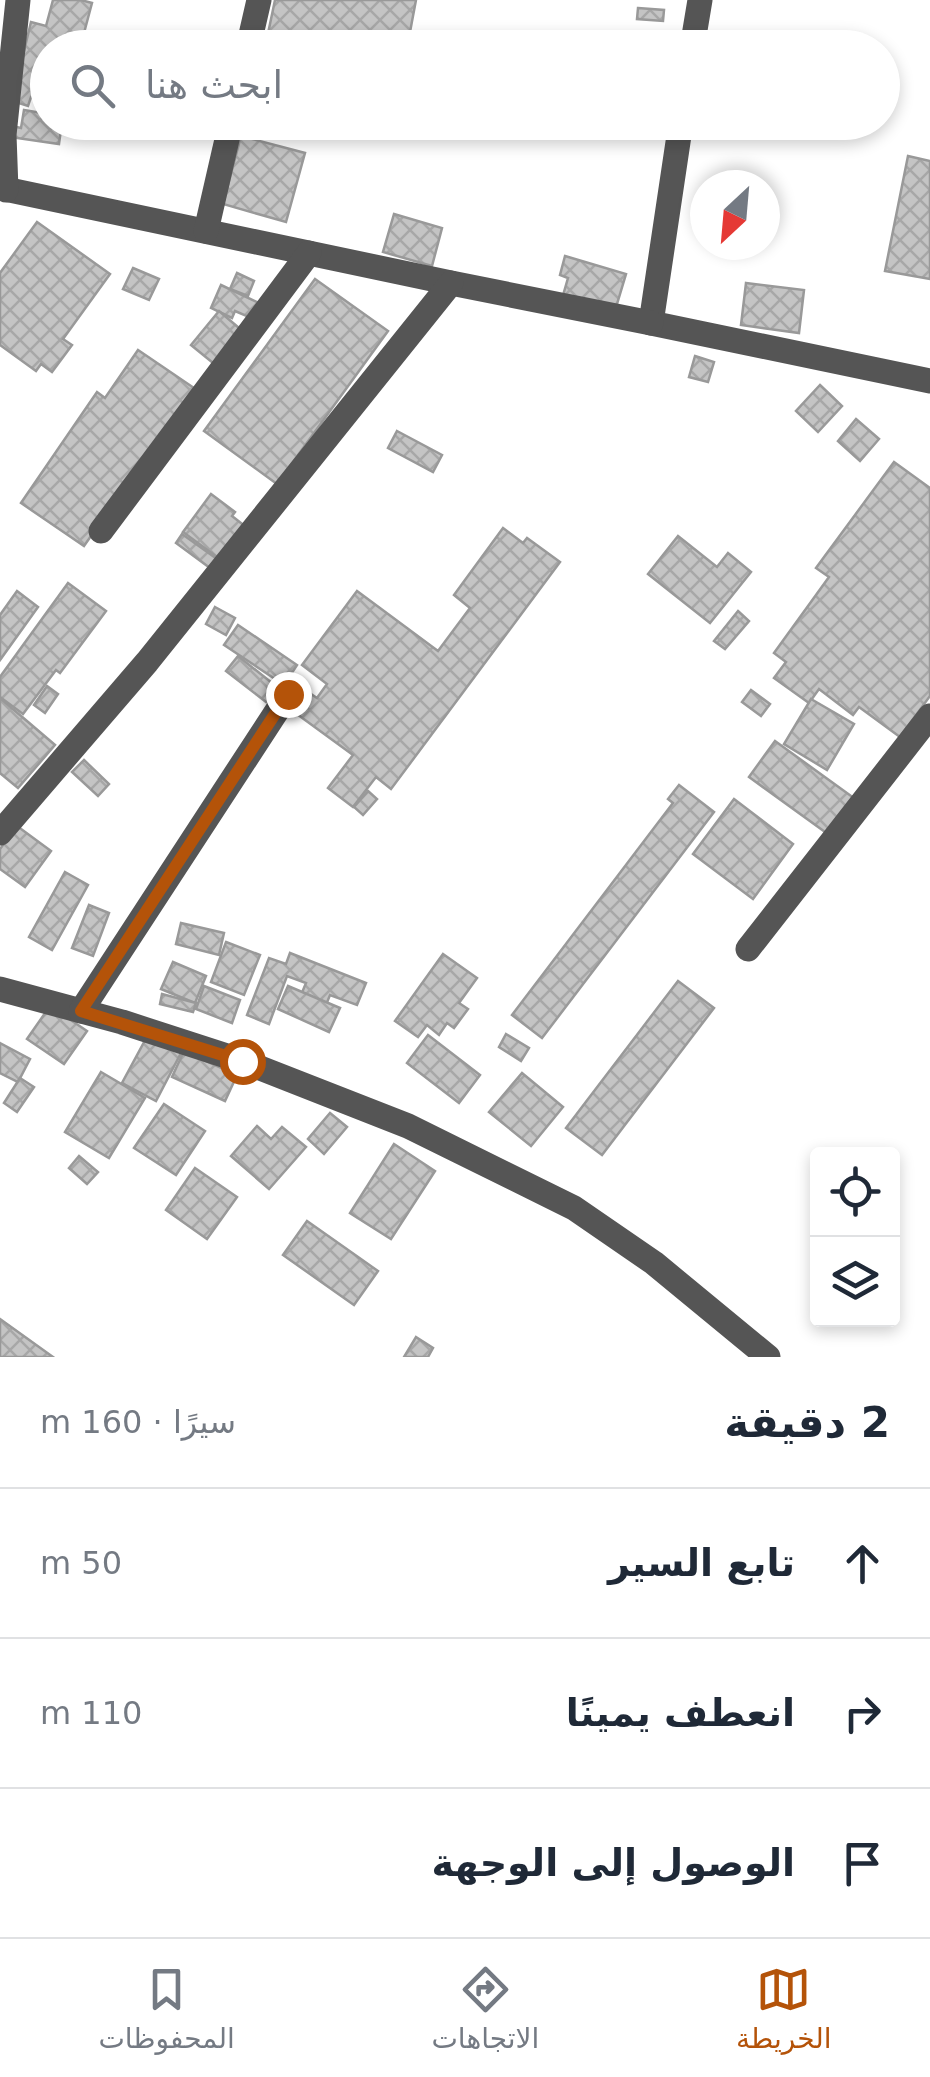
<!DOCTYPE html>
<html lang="ar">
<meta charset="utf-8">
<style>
:root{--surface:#fff;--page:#f2f2f3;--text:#1f2937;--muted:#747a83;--line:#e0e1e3;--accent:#b45309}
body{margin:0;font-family:"DejaVu Sans",Vazirmatn,sans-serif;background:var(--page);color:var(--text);direction:rtl}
.controls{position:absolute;right:30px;bottom:30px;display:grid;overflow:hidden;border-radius:10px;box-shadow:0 5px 15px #0003}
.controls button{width:90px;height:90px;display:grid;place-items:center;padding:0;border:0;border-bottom:2px solid var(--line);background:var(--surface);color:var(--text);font:50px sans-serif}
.compass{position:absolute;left:690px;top:170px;width:90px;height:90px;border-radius:50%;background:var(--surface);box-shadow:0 5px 15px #0003;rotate:206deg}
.stop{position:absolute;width:30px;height:30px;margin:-22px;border:8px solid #b45309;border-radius:50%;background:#fff}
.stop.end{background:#b45309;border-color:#fff;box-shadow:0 2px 10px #0008}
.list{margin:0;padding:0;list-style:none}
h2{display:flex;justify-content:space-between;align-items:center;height:130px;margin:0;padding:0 40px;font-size:42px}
h2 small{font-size:32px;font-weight:400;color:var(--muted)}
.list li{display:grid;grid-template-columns:65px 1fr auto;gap:30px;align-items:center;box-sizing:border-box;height:150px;padding:0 40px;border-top:2px solid var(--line)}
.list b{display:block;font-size:38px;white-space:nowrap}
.list em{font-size:32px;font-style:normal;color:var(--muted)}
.icon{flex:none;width:55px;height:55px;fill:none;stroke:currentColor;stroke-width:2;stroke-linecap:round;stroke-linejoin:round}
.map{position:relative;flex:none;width:930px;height:1357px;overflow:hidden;direction:ltr}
.search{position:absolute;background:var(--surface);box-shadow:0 5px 15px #0003;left:30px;right:30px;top:30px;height:110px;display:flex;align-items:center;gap:25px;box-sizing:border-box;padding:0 35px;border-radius:55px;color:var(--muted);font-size:38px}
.sheet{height:580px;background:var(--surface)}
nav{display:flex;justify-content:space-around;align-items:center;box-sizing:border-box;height:140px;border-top:2px solid var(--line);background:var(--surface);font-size:28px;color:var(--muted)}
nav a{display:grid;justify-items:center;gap:5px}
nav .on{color:var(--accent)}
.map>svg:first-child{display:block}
</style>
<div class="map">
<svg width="930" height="1357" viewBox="0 0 930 1357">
<defs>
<pattern id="building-cross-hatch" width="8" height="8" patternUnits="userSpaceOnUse" patternTransform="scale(2.5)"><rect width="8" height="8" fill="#c4c4c4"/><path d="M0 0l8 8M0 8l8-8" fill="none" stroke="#a7a7a7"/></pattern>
</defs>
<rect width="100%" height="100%" fill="#fff"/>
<!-- building -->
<g fill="url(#building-cross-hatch)" stroke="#999" stroke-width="2.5">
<path d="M53 0H81L92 3 80 48H48V102L31 97 28 106 12 101 31 22 46 26Z"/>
<path d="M275 0H416L407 48H265Z"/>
<path d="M638 8 664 10 663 21 637 19Z"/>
<path d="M545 34 599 41 598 48H544Z"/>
<path d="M24 110 48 114V122H62L59 144 10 137 12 126 21 128Z"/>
<path d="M241 136 305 153 286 222 223 204Z"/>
<path d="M908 156 930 161V279L885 271Z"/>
<path d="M394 214 442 228 432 266 383 252Z"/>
<path d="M37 222 110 274 63 339 72 345 52 372 41 364 36 371 0 345V273Z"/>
<path d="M565 256 626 274 614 314 562 299 568 278 560 275Z"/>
<path d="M133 268 159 279 149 300 123 289Z"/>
<path d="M237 273 254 281 248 296 230 289Z"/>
<path d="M315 279 388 331 277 484 204 431Z"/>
<path d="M746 283 804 290 799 333 741 325Z"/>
<path d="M221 285 263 305 256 320 235 311 232 318 211 308Z"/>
<path d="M219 311 246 334 218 367 191 345Z"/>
<path d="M138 350 194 388 84 546 21 503 97 392 105 398Z"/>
<path d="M695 356 714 362 708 382 689 377Z"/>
<path d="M820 385 842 406 818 432 796 411Z"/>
<path d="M856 419 879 439 860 461 838 441Z"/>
<path d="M397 431 442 455 433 472 388 448Z"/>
<path d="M894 462 930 488V696L900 737 859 707 853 715 819 689 809 703 774 678 786 662 774 653 829 577 816 568Z"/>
<path d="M211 494 235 512 232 516 246 527 221 560 183 532Z"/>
<path d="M503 528 523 543 527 538 560 562 391 789 376 777 353 807 328 788 353 755 290 709 305 690 317 698 327 684 302 665 357 591 438 651 470 608 454 595Z"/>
<path d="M182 534 217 559 210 568 176 543Z"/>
<path d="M678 536 717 567 728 553 751 572 710 623 648 574Z"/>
<path d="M68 583 106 611 60 673 56 670 23 714 0 697V677Z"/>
<path d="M17 591 38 607 0 660V615Z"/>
<path d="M215 607 235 618 226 635 206 624Z"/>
<path d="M738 611 749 621 725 649 714 641Z"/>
<path d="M238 625 297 665 284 685 224 645Z"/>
<path d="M238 656 277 687 266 702 226 671Z"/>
<path d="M47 686 58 694 45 713 34 705Z"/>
<path d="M751 690 770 704 761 716 742 702Z"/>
<path d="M0 698 55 745 18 788 0 773Z"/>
<path d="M811 699 854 724 827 770 784 744Z"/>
<path d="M775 741 858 801 832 837 749 777Z"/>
<path d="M84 760 109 784 98 796 72 772Z"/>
<path d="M679 785 714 812 542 1038 512 1015 673 803 668 799Z"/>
<path d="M368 791 377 799 363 815 354 807Z"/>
<path d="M734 799 793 844 753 899 693 854Z"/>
<path d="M17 826 51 851 25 887 0 869V849Z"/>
<path d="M65 872 88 885 52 950 29 937Z"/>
<path d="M89 905 109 913 93 956 72 948Z"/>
<path d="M181 923 224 933 219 955 176 944Z"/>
<path d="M226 942 260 955 244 995 211 982Z"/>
<path d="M290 953 366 983 357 1005 330 995 319 1022 294 1012 306 983 287 976 269 1024 247 1015 269 958 286 964Z"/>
<path d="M443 954 477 978 459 1003 468 1009 454 1028 447 1023 439 1035 427 1025 418 1037 395 1021Z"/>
<path d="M173 962 206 976 195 1003 161 989Z"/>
<path d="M678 981 714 1008 602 1155 566 1128Z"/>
<path d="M204 986 240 1000 232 1023 196 1009Z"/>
<path d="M288 986 340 1008 329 1032 278 1009Z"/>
<path d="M162 994 196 1003 193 1012 160 1004Z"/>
<path d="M50 1006 87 1031 64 1064 27 1039Z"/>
<path d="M149 1033 182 1051 156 1101 122 1083Z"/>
<path d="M506 1034 529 1048 521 1061 499 1047Z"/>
<path d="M428 1035 480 1075 459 1103 407 1063Z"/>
<path d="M0 1043 30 1059 18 1082 0 1073Z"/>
<path d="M184 1051 237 1075 225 1101 172 1077Z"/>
<path d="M101 1072 145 1098 109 1158 65 1132Z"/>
<path d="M522 1073 563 1107 531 1146 489 1112Z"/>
<path d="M20 1078 34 1087 17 1112 4 1103Z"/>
<path d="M164 1104 205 1131 176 1175 134 1148Z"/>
<path d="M330 1113 347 1127 324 1154 308 1139Z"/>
<path d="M257 1126 271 1139 282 1127 306 1147 269 1189 231 1156Z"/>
<path d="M394 1144 435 1171 391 1239 350 1213Z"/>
<path d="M79 1156 98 1172 87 1184 69 1168Z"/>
<path d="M195 1168 237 1197 207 1239 166 1210Z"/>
<path d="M307 1221 378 1271 354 1305 283 1255Z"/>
<path d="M0 1319 53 1357H0Z"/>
<path d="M416 1337 433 1348 428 1357H404Z"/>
</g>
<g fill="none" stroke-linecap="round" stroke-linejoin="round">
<!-- minor -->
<g stroke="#555" stroke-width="25">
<path d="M248 48 259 0"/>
<path d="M692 48 700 0"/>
<path d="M681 122 651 323 930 381"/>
<path d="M0 188 451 283 651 323"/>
<path d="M6 190 4 135 18 0"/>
<path d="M206 231 231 122"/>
<path d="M101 531 309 253"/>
<path d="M0 833 147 662 451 283"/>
<path d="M748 949 930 716"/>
<path d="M0 989 122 1022 242 1061 408 1126 574 1208 654 1263 768 1357"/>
<path d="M81 1011 288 694"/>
</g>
</g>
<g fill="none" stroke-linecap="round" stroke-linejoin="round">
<!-- route -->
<path stroke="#b45309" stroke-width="12" d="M242 1061 81 1011 288 694"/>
</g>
</svg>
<div class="controls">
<button><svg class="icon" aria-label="locate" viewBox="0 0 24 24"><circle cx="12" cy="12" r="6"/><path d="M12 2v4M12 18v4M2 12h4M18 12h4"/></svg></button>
<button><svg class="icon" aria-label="layers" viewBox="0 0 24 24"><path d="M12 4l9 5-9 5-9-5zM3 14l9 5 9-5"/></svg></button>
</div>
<svg class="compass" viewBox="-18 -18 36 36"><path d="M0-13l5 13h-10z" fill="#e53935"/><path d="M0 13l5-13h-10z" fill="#747a83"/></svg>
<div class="stop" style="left:242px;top:1061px"></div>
<div class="stop end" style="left:288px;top:694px"></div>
<div class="search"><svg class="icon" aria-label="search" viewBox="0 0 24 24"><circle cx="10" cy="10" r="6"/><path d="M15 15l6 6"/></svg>ابحث هنا</div>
</div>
<section class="sheet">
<h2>2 دقيقة<small>سيرًا · 160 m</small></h2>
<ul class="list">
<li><svg class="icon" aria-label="ahead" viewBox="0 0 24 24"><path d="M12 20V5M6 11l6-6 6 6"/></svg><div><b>تابع السير</b></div><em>50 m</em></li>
<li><svg class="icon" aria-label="right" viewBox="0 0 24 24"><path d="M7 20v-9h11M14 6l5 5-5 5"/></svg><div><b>انعطف يمينًا</b></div><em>110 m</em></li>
<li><svg class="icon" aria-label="arrive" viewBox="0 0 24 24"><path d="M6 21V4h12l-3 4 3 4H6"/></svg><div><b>الوصول إلى الوجهة</b></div></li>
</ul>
</section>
<nav>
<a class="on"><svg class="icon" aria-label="map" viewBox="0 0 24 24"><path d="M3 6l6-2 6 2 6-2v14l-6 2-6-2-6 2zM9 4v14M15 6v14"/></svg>الخريطة</a>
<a><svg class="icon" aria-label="directions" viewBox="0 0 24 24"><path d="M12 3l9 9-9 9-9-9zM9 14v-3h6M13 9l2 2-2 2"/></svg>الاتجاهات</a>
<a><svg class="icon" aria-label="saved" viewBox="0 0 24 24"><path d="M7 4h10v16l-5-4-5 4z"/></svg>المحفوظات</a>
</nav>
